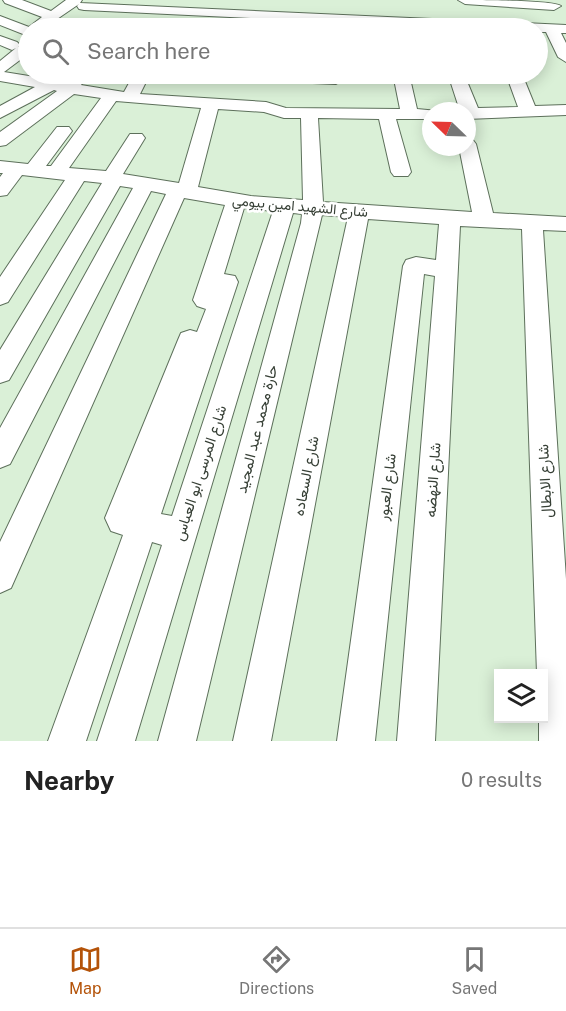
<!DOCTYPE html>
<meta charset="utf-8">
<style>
:root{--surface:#fff;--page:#f2f2f2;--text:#222;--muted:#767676;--line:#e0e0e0;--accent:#b45309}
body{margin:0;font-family:"Public Sans",Vazirmatn,sans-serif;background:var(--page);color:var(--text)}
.controls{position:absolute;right:18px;bottom:18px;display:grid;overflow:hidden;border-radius:0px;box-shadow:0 3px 15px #0003}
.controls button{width:54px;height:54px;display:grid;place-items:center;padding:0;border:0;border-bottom:2px solid var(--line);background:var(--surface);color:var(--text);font:30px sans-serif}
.compass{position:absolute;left:422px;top:102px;width:54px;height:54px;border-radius:50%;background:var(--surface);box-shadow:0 3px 15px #0003;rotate:293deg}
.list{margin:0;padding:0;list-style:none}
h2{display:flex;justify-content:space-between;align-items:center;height:78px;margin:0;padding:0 24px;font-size:26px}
h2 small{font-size:20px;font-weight:400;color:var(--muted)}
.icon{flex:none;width:33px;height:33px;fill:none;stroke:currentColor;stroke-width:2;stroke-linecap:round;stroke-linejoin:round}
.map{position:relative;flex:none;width:566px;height:741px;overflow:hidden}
.search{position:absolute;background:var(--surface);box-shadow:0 3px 15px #0003;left:18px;right:18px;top:18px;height:66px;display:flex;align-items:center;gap:15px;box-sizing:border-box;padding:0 21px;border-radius:33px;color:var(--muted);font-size:22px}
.sheet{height:186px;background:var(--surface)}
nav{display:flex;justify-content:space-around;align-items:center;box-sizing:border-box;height:84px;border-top:2px solid var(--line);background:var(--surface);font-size:16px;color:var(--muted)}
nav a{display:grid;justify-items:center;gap:3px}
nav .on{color:var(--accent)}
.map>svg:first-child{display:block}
</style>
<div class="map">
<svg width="566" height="741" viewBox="0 0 566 741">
<rect width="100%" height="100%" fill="#daf0d7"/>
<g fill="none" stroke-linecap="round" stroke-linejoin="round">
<!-- minor casing -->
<g stroke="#5d705b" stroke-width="2">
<g id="minor">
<path d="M3 0H22L51 11 66 0H82L80 3 566 25V33H561L566 43V62L558 57 546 32H538V28H465L84 10 79 9 77 6 79 4 44 28H28V36L0 25V16L29 27 42 17 5 3Z"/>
<path d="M458 0C476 0 551 0 561 6L554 10 465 4Z"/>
<path d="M0 36 17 42 20 45 18 47 28 43V54L4 72 66 82 75 77 81 79 83 82 81 85 124 92 134 74H150L140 94 266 102 286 108 400 109 393 74H409L417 109 438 111H431V119H396L411 172 408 176H394L391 172 379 119 318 118 323 202 472 212 459 147H467V138L473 140 476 144 493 213 566 217V231L543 230 566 579V741H539V718H544V674H537L522 229 460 226 435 741H397L435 276 424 274 375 741H337L403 266 406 260 416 257 436 260 439 224 368 219 271 741H233L348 217 322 215 196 741H158L301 223 302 214 293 213 135 741H97L162 545 152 542 86 741H48L123 535 111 531 105 518 178 340 181 333 190 330 197 332 206 309 197 306 193 300 225 205 184 198 11 588 0 593V542L166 194 151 191 10 464 0 468V428L133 188 120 186 9 380 0 383V350L102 183 84 181 8 302 0 305V277L65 180 22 175 7 195 0 196V177L3 173H0V161L28 164 57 127H69L72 131 46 166H51L101 98 74 94 6 145 0 146V132L57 91 54 90 0 118V106L35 87 0 81V61L16 48 12 50 0 45ZM116 101 201 108 179 183 123 174 145 138 142 134H130L106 171 69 168ZM218 109 264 112 284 118H301L303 200 251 196 198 187ZM244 208 273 211 172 516 161 514 238 282 235 276 224 274Z"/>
<path d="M213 74H336L344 79 336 84 221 79Z"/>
<path d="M448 74H464L478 108 518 107 506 74H522L535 106 566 105V115L467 119V111H460Z"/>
</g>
</g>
<!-- minor -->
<use href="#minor" fill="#fff" fill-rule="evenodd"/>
</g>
<g text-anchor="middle" stroke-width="5" stroke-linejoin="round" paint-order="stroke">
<!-- far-street labels -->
<g font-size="14" fill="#363f35" stroke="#fff">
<text transform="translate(300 206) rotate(5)" y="5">شارع الشهيد امين بيومي</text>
</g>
<!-- street labels -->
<g font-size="15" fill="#363f35" stroke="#fff">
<text transform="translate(257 429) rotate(-76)" y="5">حارة محمد عبد المجيد</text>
<text transform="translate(200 473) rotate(-72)" y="5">شارع المرسى ابو العباس</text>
<text transform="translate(306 476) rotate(-79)" y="5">شارع السعاده</text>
<text transform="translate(433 480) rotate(-86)" y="5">شارع النهضه</text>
<text transform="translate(545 481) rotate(-93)" y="5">شارع الابطال</text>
<text transform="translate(387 487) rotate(-83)" y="5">شارع العبور</text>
</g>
</g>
</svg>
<div class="controls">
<button><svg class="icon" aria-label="layers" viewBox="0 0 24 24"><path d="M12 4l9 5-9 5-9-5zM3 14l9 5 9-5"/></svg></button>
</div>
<svg class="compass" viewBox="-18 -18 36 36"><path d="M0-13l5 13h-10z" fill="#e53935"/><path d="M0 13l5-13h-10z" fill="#767676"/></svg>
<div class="search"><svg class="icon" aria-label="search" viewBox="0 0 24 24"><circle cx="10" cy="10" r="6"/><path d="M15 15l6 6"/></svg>Search here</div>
</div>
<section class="sheet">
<h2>Nearby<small>0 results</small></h2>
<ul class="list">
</ul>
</section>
<nav>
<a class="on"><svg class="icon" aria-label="map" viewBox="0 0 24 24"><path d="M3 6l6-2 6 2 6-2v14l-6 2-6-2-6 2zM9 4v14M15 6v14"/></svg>Map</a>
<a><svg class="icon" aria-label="directions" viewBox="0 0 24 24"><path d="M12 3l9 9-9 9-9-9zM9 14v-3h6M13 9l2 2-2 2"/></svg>Directions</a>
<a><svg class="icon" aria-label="saved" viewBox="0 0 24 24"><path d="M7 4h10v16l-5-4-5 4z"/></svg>Saved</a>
</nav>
